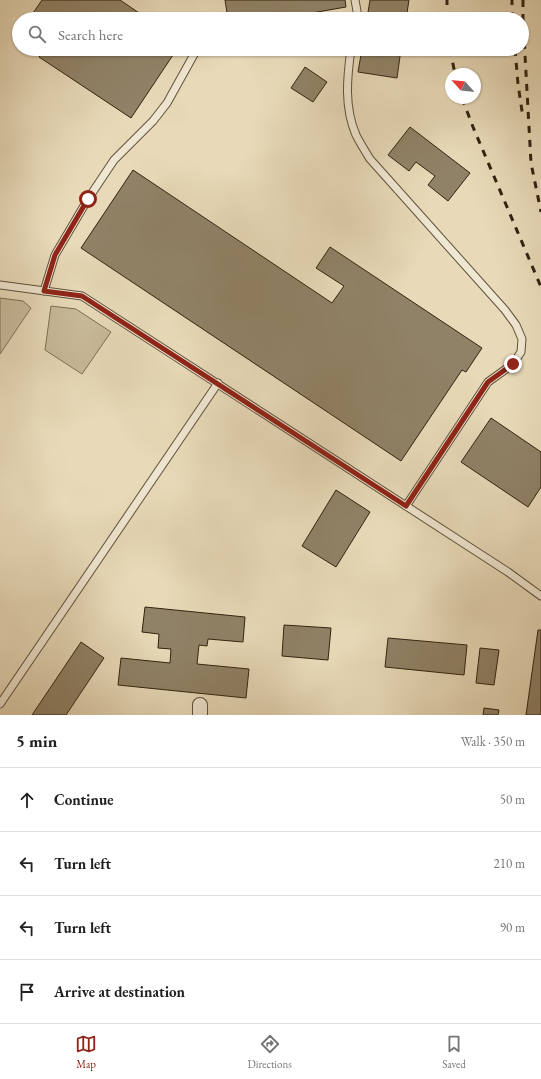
<!DOCTYPE html>
<meta charset="utf-8">
<style>
:root{--surface:#fff;--page:#f2f2f2;--text:#202124;--muted:#757577;--line:#e0e0e0;--accent:#8f2418}
body{margin:0;font-family:"EB Garamond",serif;background:var(--page);color:var(--text)}
.compass{position:absolute;left:445px;top:68px;width:36px;height:36px;border-radius:50%;background:var(--surface);box-shadow:0 1px 3px #0004;rotate:297deg}
.stop{position:absolute;width:12px;height:12px;margin:-9px;border:3px solid #8f2418;border-radius:50%;background:#fff}
.stop.end{background:#8f2418;border-color:#fff;box-shadow:0 1px 4px #0008}
.list{margin:0;padding:0;list-style:none}
h2{display:flex;justify-content:space-between;align-items:center;height:52px;margin:0;padding:0 16px;font-size:17px}
h2 small{font-size:13px;font-weight:400;color:var(--muted)}
.list li{display:grid;grid-template-columns:26px 1fr auto;gap:12px;align-items:center;box-sizing:border-box;height:64px;padding:0 16px;border-top:1px solid var(--line)}
.list b{display:block;font-size:15px;white-space:nowrap}
.list em{font-size:13px;font-style:normal;color:var(--muted)}
.icon{flex:none;width:22px;height:22px;fill:none;stroke:currentColor;stroke-width:2;stroke-linecap:round;stroke-linejoin:round}
.map{position:relative;flex:none;width:541px;height:715px;overflow:hidden}
.search{position:absolute;background:var(--surface);box-shadow:0 1px 3px #0004;left:12px;right:12px;top:12px;height:44px;display:flex;align-items:center;gap:10px;box-sizing:border-box;padding:0 14px;border-radius:22px;color:var(--muted);font-size:15px}
.sheet{height:308px;background:var(--surface)}
nav{display:flex;justify-content:space-around;align-items:center;box-sizing:border-box;height:56px;border-top:1px solid var(--line);background:var(--surface);font-size:11px;color:var(--muted)}
nav a{display:grid;justify-items:center;gap:2px}
nav .on{color:var(--accent)}
.map>svg:first-child{display:block}
</style>
<div class="map">
<svg width="541" height="715" viewBox="0 0 541 715">
<rect width="100%" height="100%" fill="#e8dab9"/>
<filter id="stains"><feTurbulence type="fractalNoise" baseFrequency=".005" numOctaves="4"/><feColorMatrix values="0 0 0 0 .2 0 0 0 0 .09 0 0 0 0 .02 0 0 0 .5 -.17"/></filter>
<radialGradient id="worn" r=".72"><stop offset=".6" stop-color="#630" stop-opacity="0"/><stop offset="1" stop-color="#630" stop-opacity=".3"/></radialGradient>
<!-- green -->
<g fill="#c9bb9c" stroke="#7d6f56">
<path d="M0 298 23 301 31 308 0 354Z"/>
<path d="M51 306 76 309 111 332 82 374 45 350Z"/>
</g>
<!-- building -->
<g fill="#908267" stroke="#31230f">
<path d="M42 0H120L148 19H29Z"/>
<path d="M225 0H345L346 7 277 19H228Z"/>
<path d="M370 0H409L406 19H367Z"/>
<path d="M39 49H177L131 118 39 57 43 51Z"/>
<path d="M362 49H401L397 78 358 72Z"/>
<path d="M305 67 327 82 313 102 291 88Z"/>
<path d="M410 127 470 173 448 201 428 185 435 176 416 162 409 171 388 155Z"/>
<path d="M133 170 332 303 344 286 316 268 330 247 482 348 466 372 462 370 401 461 81 248Z"/>
<path d="M491 418 541 452V487L528 507 461 462Z"/>
<path d="M336 490 370 512 336 567 302 546Z"/>
<path d="M145 607 245 617 243 642 208 639 207 646 199 645 197 664 249 669 246 698 118 685 121 658 170 663 171 649 158 648 159 634 142 632Z"/>
<path d="M284 625 331 628 328 660 282 656Z"/>
<path d="M538 630H541V715H526Z"/>
<path d="M388 638 467 645 464 675 385 667Z"/>
<path d="M81 642 104 658 66 715H32Z"/>
<path d="M480 648 499 650 494 685 476 683Z"/>
<path d="M484 708 499 710 498 715H483Z"/>
</g>
<g fill="none" stroke-linecap="round" stroke-linejoin="round">
<!-- lane casing -->
<g stroke="#5f513a" stroke-width="9">
<g id="lane">
<path d="M355 0 357 11 356 19"/>
<path d="M351 49C347 78 344 107 356 135 360 143 365 151 370 159L505 310 516 325 522 339 521 352 513 364 488 382 406 506"/>
<path d="M0 285 82 296 508 572 541 596"/>
<path d="M44 291 55 255 88 199 114 160 153 121 167 103 197 49"/>
<path d="M0 704 218 383"/>
</g>
</g>
<!-- street casing -->
<g stroke="#5f513a" stroke-width="16">
<path id="street" d="M200 715V705"/>
</g>
<!-- lane -->
<use href="#lane" stroke="#f0e7d2" stroke-width="7"/>
<!-- street -->
<use href="#street" stroke="#f0e7d2" stroke-width="14"/>
<!-- rail -->
<g stroke="#31230f" stroke-width="3" stroke-dasharray="7 7" stroke-linecap="butt">
<path d="M523 0V19L531 163 541 212"/>
<path d="M447 19V0"/>
<path d="M512 19V0"/>
<path d="M450 49 455 74"/>
<path d="M515 49 518 84 523 118"/>
<path d="M462 98 473 127 541 287"/>
</g>
</g>
<g fill="none" stroke-linecap="round" stroke-linejoin="round">
<!-- route -->
<path stroke="#8f2418" stroke-width="5" d="M88 199 55 255 44 291 82 296 406 506 488 382 513 364"/>
</g>
<rect width="100%" height="100%" filter="url(#stains)"/>
<rect width="100%" height="100%" fill="url(#worn)"/>
</svg>
<svg class="compass" viewBox="-18 -18 36 36"><path d="M0-13l5 13h-10z" fill="#e53935"/><path d="M0 13l5-13h-10z" fill="#757577"/></svg>
<div class="stop" style="left:88px;top:199px"></div>
<div class="stop end" style="left:513px;top:364px"></div>
<div class="search"><svg class="icon" aria-label="search" viewBox="0 0 24 24"><circle cx="10" cy="10" r="6"/><path d="M15 15l6 6"/></svg>Search here</div>
</div>
<section class="sheet">
<h2>5 min<small>Walk · 350 m</small></h2>
<ul class="list">
<li><svg class="icon" aria-label="ahead" viewBox="0 0 24 24"><path d="M12 20V5M6 11l6-6 6 6"/></svg><div><b>Continue</b></div><em>50 m</em></li>
<li><svg class="icon" aria-label="left" viewBox="0 0 24 24"><path d="M17 20v-9H6M10 6l-5 5 5 5"/></svg><div><b>Turn left</b></div><em>210 m</em></li>
<li><svg class="icon" aria-label="left" viewBox="0 0 24 24"><path d="M17 20v-9H6M10 6l-5 5 5 5"/></svg><div><b>Turn left</b></div><em>90 m</em></li>
<li><svg class="icon" aria-label="arrive" viewBox="0 0 24 24"><path d="M6 21V4h12l-3 4 3 4H6"/></svg><div><b>Arrive at destination</b></div></li>
</ul>
</section>
<nav>
<a class="on"><svg class="icon" aria-label="map" viewBox="0 0 24 24"><path d="M3 6l6-2 6 2 6-2v14l-6 2-6-2-6 2zM9 4v14M15 6v14"/></svg>Map</a>
<a><svg class="icon" aria-label="directions" viewBox="0 0 24 24"><path d="M12 3l9 9-9 9-9-9zM9 14v-3h6M13 9l2 2-2 2"/></svg>Directions</a>
<a><svg class="icon" aria-label="saved" viewBox="0 0 24 24"><path d="M7 4h10v16l-5-4-5 4z"/></svg>Saved</a>
</nav>
